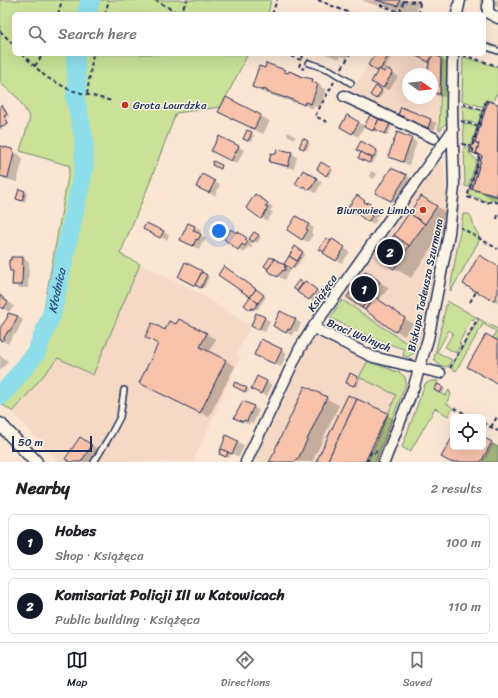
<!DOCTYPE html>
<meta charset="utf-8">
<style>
:root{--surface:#fff;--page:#f6f6f6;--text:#202124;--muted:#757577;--line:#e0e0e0;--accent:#111827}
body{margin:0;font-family:Sriracha,sans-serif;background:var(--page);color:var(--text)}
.controls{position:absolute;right:12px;bottom:12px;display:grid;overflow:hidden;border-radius:6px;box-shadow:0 4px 16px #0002}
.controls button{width:36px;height:36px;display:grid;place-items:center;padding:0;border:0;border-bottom:1px solid var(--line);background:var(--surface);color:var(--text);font:20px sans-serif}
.compass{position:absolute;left:402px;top:68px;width:36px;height:36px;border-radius:50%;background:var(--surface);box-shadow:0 4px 16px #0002;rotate:105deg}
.scale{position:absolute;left:12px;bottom:10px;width:80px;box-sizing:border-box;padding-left:4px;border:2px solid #1b2f5e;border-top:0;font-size:11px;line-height:14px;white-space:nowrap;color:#1b2f5e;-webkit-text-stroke:3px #fcf5e5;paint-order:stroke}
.you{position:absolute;left:219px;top:231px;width:14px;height:14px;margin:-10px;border:3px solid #fff;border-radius:50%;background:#1a73e8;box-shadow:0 0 0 6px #1a73e833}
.badge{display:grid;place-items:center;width:26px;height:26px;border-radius:50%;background:var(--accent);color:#fff;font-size:13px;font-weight:700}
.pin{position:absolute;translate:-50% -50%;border:2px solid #fff;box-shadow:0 1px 4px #0006}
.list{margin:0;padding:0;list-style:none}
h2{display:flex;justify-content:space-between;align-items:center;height:52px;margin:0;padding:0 16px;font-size:17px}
h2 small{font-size:13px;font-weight:400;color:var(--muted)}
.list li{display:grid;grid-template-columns:26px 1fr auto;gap:12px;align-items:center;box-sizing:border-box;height:56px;margin:0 8px 8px;padding:0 8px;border:1px solid var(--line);border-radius:6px}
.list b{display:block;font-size:15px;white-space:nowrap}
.list p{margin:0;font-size:13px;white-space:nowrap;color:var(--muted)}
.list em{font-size:13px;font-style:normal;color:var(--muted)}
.icon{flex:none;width:22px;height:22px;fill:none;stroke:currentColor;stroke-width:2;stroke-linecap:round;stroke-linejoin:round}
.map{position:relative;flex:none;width:498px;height:462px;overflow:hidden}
.search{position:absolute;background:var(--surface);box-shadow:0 4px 16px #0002;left:12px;right:12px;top:12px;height:44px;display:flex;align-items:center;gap:10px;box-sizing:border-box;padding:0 14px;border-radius:6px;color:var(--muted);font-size:15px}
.sheet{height:180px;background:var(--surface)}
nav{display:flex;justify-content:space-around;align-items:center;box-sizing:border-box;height:56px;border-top:1px solid var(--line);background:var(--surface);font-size:11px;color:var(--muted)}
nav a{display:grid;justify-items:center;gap:2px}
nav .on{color:var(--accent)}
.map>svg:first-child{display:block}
</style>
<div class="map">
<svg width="498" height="462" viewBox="0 0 498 462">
<rect width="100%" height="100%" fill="#fbe6d3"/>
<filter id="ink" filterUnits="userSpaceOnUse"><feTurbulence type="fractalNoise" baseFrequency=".025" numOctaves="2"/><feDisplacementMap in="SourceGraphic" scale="8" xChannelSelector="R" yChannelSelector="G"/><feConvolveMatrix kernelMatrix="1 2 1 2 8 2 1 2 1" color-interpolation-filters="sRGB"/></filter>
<g filter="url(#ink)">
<!-- built -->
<g fill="#f6d9c5" fill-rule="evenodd">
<path d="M375 54H434L442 58 438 130 428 128 355 96 352 91ZM408 74H432V98H408Z"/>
<path d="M439 163H441L444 168 445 190 449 193 422 343 416 349 336 295 419 178 434 169Z"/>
<path d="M140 264 199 293 250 326 237 354 241 356 193 462H58L13 412 58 358 93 375Z"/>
<path d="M314 339H319L374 364 400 373 406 384 375 462H253L309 344Z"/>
</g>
<!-- green -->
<g fill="#cae197" stroke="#72887a">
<path d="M0 0H271L268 14H14V54H248L221 107 176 113 148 187 120 254 140 264 93 375 58 358 13 412 0 403V396L9 387 36 353 51 322 44 308 70 166 20 151 30 118 18 98 0 83Z"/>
<path d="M444 55H447V123L443 126 441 130H439L442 58Z"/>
<path d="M463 57 498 67V95L496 94 493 102 486 100 484 107 462 101Z"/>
<path d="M462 105 482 111 478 124 463 120Z"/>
<path d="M463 123 477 127 471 146 464 144Z"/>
<path d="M464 147 470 148 469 153 477 160 468 187 465 186Z"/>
<path d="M470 189 498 197V202L492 200 489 202 470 196 469 194Z"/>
<path d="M463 214H469C474 219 472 223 475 229 478 234 479 235 479 241L451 291 450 290Z"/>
<path d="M342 300 414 348V353L408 357 403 356 404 349 382 342 330 318Z"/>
<path d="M447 301 476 317 475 320 472 319 470 322 459 343 461 344 456 353 445 347 453 333 449 330 437 352 452 360 448 367 439 365 434 359Z"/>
<path d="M479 319 498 329V338L497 340 493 338 496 331 483 324 456 371 451 368Z"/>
<path d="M368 361 400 373 405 377 406 384 375 462H368L396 395 359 377Z"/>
<path d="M431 381H438L434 390 445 396 449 390 451 395 446 403 453 408 448 416 435 408 410 452 402 447 425 384Z"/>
<path d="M493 444 498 447V462H483Z"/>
</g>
<!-- shadow -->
<g fill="#0003">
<path d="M361 0H420L415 14 406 12V13L379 4 378 6Z"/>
<path d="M478 0H498V7L481 2Z"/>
<path d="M325 54H348L347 58 341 56 340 59Z"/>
<path d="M377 54H393L382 72 384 73 386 70 398 76 389 91 372 82 379 70 370 65Z"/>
<path d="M414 54H430L447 62 446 97 438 96 432 93V74H429L430 62Z"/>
<path d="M266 69 284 71 289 73 312 80 321 85V87L326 90 320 108 314 106 313 109 295 101V103L262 92 253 86Z"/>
<path d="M376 88 384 92 379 99 371 95Z"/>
<path d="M226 99 270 121 263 134 229 117Z"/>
<path d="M488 102 498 105V200L490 198 475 189Z"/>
<path d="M2 106 5 108 9 116 6 118 10 124 0 130V107Z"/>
<path d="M402 108 437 123 434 130 399 115Z"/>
<path d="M347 116 365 126 389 125 392 126 388 135 377 130 376 132 365 126 358 137 341 127Z"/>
<path d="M247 131 254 135 251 142 244 139Z"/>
<path d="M288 132 296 137 294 139 287 135Z"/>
<path d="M303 139 310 143 307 150 300 146Z"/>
<path d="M411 139 417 142 409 165 389 156Z"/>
<path d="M361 143 379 152 372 164 360 158 363 152Z"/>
<path d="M238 146 244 150 237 164 218 154Z"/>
<path d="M0 147 12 150 21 156 23 160 17 182 5 179 0 176Z"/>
<path d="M291 153 297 157 294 169 276 165 271 161Z"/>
<path d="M322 163 333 170 329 177 326 175Z"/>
<path d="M392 169 416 181 400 205 385 198Z"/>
<path d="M371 171 377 174 374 179 369 176Z"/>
<path d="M309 174 322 182 316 193 309 189 308 190 297 183Z"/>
<path d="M203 176 220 185 215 196 203 190Z"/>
<path d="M25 192 27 193 25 202 17 199Z"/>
<path d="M422 197 453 217 411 278 394 268Z"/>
<path d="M261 199 273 207 270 211 273 212 267 221 262 218Z"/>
<path d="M363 200 381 212 375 219 377 220 374 224 368 221Z"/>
<path d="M302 220 314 228 311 233 313 235 308 242 302 239Z"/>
<path d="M189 224 201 230 199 234 206 238 204 243 202 242 199 249 187 243Z"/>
<path d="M150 232H163L169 235 167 240Z"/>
<path d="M254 233 261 237 257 243 253 241 250 244 253 246 251 248 248 247 244 253 238 249 237 234 249 240Z"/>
<path d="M332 242 338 244 350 252 342 263 336 260Z"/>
<path d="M295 248 305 254 294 270 288 266 287 267 291 270 290 271 291 272H289L284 280 269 270 285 266Z"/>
<path d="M12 258H23L29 262 28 288H19L13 284 14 272 11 270Z"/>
<path d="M498 267V303L464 283Z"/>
<path d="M203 272 209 277 204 288 202 287 201 288 196 286Z"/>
<path d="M366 272 389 288 379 300 413 324 404 336 349 297Z"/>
<path d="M300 281 311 285 322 294 315 303 298 291H299L295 288Z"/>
<path d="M261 294 266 297 257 310 255 308 253 311 245 305Z"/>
<path d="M0 296 14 306 9 312 0 306Z"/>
<path d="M257 314 270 321 265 332 258 329Z"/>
<path d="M18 316 23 320 16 334H14L8 344 0 339V329Z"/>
<path d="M179 320 216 339 209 352 235 366 209 417 149 387 159 344 165 331 176 326Z"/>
<path d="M295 320 301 323 297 332 294 331 292 336 280 329Z"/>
<path d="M281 350 287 353 281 367 261 358Z"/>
<path d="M0 355 8 361 0 371Z"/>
<path d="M358 378 360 379 357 387 350 384Z"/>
<path d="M267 382 272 385 267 396 258 392Z"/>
<path d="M236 383 249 390 248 393 234 386Z"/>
<path d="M438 385 445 389 443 394 436 390Z"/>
<path d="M305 388 339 405 312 462H271Z"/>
<path d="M348 396 399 421 380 462H317Z"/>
<path d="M253 407 259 410 253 424 250 422 249 425 241 421Z"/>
<path d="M227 437 244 445 239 457 231 453 229 458 222 455Z"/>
<path d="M453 438V447H483V438L498 447V462H452Z"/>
<path d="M86 441 98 449 89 462H72Z"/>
</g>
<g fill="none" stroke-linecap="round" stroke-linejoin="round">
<!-- river -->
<g stroke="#8edeeb" stroke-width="19">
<path d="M86 14 91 0"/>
<path d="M75 54 77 87 75 97 84 139V168"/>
<path id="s1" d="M0 396 11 384 36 353 52 313 83 172"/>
</g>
</g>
<!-- building -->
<g fill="#f8c3aa" stroke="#1b2f5e">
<path d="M376 0H400L398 6Z"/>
<path d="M375 54H389L380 70 379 69 377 71 368 65Z"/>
<path d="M412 54H433L429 62Z"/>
<path d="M433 54 441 58 440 94 432 93V74H428L429 62Z"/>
<path d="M266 63 285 70 284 72 288 73 289 71 299 75V76L313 79 312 82 318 84 311 104 305 102 304 105 286 97V98L267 92 268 91 263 89V91L252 87 259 66 265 68Z"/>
<path d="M386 68 393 72 383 88 371 82 379 69 384 72Z"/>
<path d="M376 86 382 90 376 99 370 95Z"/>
<path d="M226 97 261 115 254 129 218 112Z"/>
<path d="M486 100 488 101 475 142 479 144 476 154 470 152Z"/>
<path d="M488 101 498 104 497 196 472 189 482 156 476 154 479 144 475 142Z"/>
<path d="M2 105 7 114 4 116 8 123 0 127V106Z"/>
<path d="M401 107 431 119 428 128 398 115Z"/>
<path d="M347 115 359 122 352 134 340 127Z"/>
<path d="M370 115 379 119 373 131 364 127Z"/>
<path d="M379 119 390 124 385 134 374 129Z"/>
<path d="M247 130 252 132 248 141 243 139Z"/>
<path d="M397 132 412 138 403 162 388 157Z"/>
<path d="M219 136 239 146 231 161 211 151Z"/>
<path d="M303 138 308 141 304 149 299 147Z"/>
<path d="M361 141 377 150 373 158 356 150Z"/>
<path d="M0 146 12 149 14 153 8 178 0 176Z"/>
<path d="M277 149 292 152 288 166 269 162 271 153 276 154Z"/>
<path d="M361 152 372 158 369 163 358 158Z"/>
<path d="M480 155 482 156 472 189 470 188Z"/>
<path d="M213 161 222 165 221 169 212 165Z"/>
<path d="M321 162 331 168 326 176 317 169Z"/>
<path d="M391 168 407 175 391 201 375 193Z"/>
<path d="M303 170 317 178 310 190 303 186 302 188 295 184Z"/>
<path d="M202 174 215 181 209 193 196 187Z"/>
<path d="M19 189 25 191 22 201 16 199Z"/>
<path d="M255 194 268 203 265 207 268 208 261 219 246 208Z"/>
<path d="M357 195 365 201 364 202 366 204 367 202 376 208 370 215 372 216 368 222 348 207Z"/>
<path d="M421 196 437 206 425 224 409 213Z"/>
<path d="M409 213 425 224 409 246 394 235Z"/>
<path d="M296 216 309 224 306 229 308 230 302 240 287 230Z"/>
<path d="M146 223 164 231 160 238 143 229Z"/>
<path d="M188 223 195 226 193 231 201 234 198 240 196 239 193 246 180 240Z"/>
<path d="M231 229 236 233 237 231 247 238 245 240 248 242 245 246 242 244 238 250 224 239Z"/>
<path d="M254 232 259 235 253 242 249 239Z"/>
<path d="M394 235 409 246 394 269 378 258Z"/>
<path d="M326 238 331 241 324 252 319 249Z"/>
<path d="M332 239 345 247 336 261 323 253Z"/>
<path d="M295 246 303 252 297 261 289 256Z"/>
<path d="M479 255 498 266V293L493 301 463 284Z"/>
<path d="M289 256 297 261 291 269 284 264Z"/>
<path d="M11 257H23L22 285H12L13 271H10L9 266V260H11Z"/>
<path d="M270 257 275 259 268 269 264 266Z"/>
<path d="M275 259 286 266 284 267 286 268 284 271 283 270 277 277 267 270Z"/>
<path d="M185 262 202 271 195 286 178 277Z"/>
<path d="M224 266 256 289 250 297 218 275Z"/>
<path d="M366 271 380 282 362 308 347 297Z"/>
<path d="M202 272 207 275 201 288 195 285Z"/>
<path d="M299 280 303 283 297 291 293 288Z"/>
<path d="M305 281 317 290 309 300 297 292Z"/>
<path d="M256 289 264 295 258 303 250 297Z"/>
<path d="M0 295 8 302 3 309 0 307Z"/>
<path d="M370 296 374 298 365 310 362 308Z"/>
<path d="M250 297 258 303 254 309 252 308 250 310 244 305Z"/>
<path d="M375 297 405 318 395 332 365 310Z"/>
<path d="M280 311 296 319 290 330 288 329 286 333 273 326Z"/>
<path d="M8 313 18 316 10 331H8L2 341 0 340V328L7 318Z"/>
<path d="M256 313 265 317 259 330 251 326Z"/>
<path d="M179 319 207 333 200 347 226 360 200 413 139 383 158 344 145 337 152 323 165 330 169 321 176 324Z"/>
<path d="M486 334 498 341V384L467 367Z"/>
<path d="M261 339 282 349 275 364 254 355Z"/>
<path d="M350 373 358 377 354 386 346 383Z"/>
<path d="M257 376 267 381 261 394 251 389Z"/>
<path d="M235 382 247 388 245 392 233 386Z"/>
<path d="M438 384 443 387 440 393 434 390Z"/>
<path d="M305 386 327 397 298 459H297L295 462H269L276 450 275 449Z"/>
<path d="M348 395 357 399 327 462H316Z"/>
<path d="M357 399 388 413 365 462H327Z"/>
<path d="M243 401 254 406 247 421 244 420 243 422 234 418Z"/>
<path d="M226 435 238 441 232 454 221 449Z"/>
<path d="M453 436V447H483V437L492 442 481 462H450L441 457Z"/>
<path d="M80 437 92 445 81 462H70L65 459Z"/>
<path d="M221 449 228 452 226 457 219 454Z"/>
</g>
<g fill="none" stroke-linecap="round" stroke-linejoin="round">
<!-- service casing -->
<g stroke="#1b2f5e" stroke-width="8">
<g id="service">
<path d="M484 46 498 51"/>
<path d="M309 63 330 70 351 83"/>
<path d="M94 462 111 434 120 417 124 390"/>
</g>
</g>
<!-- minor casing -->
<g stroke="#1b2f5e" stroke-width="13">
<g id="minor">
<path d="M488 1V13L498 18"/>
<path d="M457 14 460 0"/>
<path d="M344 96 434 138"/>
<path d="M314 326 318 330 373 357 440 373"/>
<path d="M246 462 300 348 314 326 453 130"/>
<path d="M384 462 414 386 428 339 449 233 454 187 452 106 453 54"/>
</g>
</g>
<!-- tertiary casing -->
<g stroke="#1b2f5e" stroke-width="15">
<path id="tertiary" d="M0 424 36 462"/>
</g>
<!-- path -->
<g stroke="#1b2f5e" stroke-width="2" stroke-dasharray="4 3" stroke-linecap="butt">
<path d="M155 0 180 14"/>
<path d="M318 0 352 14"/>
<path d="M403 1 420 2"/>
<path d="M380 5 400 12 404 0"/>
<path d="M58 14 62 0"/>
<path d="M105 14 109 0"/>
<path d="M180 14 187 0"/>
<path d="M272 14 277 0"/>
<path d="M419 14 420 0"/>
<path d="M0 31 14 45"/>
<path d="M22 54 46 77 70 90 112 101"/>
<path d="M284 54 301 60 299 67 304 69"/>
<path d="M463 55 498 66"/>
<path d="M302 59 303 54"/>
<path d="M35 66 43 54"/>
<path d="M342 68 350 54"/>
<path d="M87 94 93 54"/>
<path d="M486 101 472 147 474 153 480 155 467 197 487 203 492 201 498 203"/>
<path d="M463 104 483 110"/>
<path d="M461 121 478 126"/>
<path d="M327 122 315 116 334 82"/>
<path d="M462 144 472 147"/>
<path d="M497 219 498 215"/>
<path d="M460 227 498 249"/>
<path d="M470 302 476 292"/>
<path d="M450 368 478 318"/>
<path d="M454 408 472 417"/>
<path d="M483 423 498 431"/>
<path d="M491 427 498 415"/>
<path d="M367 462 371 452 375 453 377 450"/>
</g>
<!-- service -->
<use href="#service" stroke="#fcf5e5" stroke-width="5"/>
<!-- minor -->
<use href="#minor" stroke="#fcf5e5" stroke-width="10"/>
<!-- tertiary -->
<use href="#tertiary" stroke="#fcf5e5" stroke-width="12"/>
</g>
</g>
<!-- markers -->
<g fill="#c8321e" stroke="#fcf5e5" stroke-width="1.5">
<circle cx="125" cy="105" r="4"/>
<circle cx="423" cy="210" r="4"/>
</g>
<g text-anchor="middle" stroke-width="3" stroke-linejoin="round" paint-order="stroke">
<!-- poi labels -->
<g font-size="11" fill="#1b2f5e" stroke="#fcf5e5" text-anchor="start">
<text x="133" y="109">Grota Lourdzka</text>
<text x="415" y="214" text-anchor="end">Biurowiec Limbo</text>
</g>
<!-- street labels -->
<g font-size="11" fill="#1b2f5e" stroke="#fcf5e5">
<text transform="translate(425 285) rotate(-78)" y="4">Biskupa Tadeusza Szurmana</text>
<text transform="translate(322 293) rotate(-55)" y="4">Książęca</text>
<text transform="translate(359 335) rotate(23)" y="4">Braci Wolnych</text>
</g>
<!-- water labels -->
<g font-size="12" font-style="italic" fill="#32527a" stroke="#fcf5e5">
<text dy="4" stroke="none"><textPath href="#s1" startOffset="122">Kłodnica</textPath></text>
</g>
</g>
</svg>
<div class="controls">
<button><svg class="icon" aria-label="locate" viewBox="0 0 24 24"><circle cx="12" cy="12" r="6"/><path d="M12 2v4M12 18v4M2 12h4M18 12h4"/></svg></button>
</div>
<svg class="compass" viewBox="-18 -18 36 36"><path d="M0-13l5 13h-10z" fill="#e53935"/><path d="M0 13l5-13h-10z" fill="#757577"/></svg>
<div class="scale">50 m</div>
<div class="you"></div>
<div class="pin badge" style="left:364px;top:289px">1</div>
<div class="pin badge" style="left:390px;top:252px">2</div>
<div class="search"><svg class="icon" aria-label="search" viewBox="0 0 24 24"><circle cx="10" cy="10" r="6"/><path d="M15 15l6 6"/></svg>Search here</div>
</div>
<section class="sheet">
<h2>Nearby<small>2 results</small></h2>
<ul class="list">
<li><span class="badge">1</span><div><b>Hobes</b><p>Shop · Książęca</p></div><em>100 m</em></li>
<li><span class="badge">2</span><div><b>Komisariat Policji III w Katowicach</b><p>Public building · Książęca</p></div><em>110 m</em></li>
</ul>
</section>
<nav>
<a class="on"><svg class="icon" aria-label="map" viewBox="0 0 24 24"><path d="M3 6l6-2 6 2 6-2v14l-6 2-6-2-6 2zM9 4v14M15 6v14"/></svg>Map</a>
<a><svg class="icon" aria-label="directions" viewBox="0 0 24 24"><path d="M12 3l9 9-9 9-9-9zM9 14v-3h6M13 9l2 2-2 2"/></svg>Directions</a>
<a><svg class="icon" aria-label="saved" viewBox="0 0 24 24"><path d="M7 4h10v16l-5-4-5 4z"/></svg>Saved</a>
</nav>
